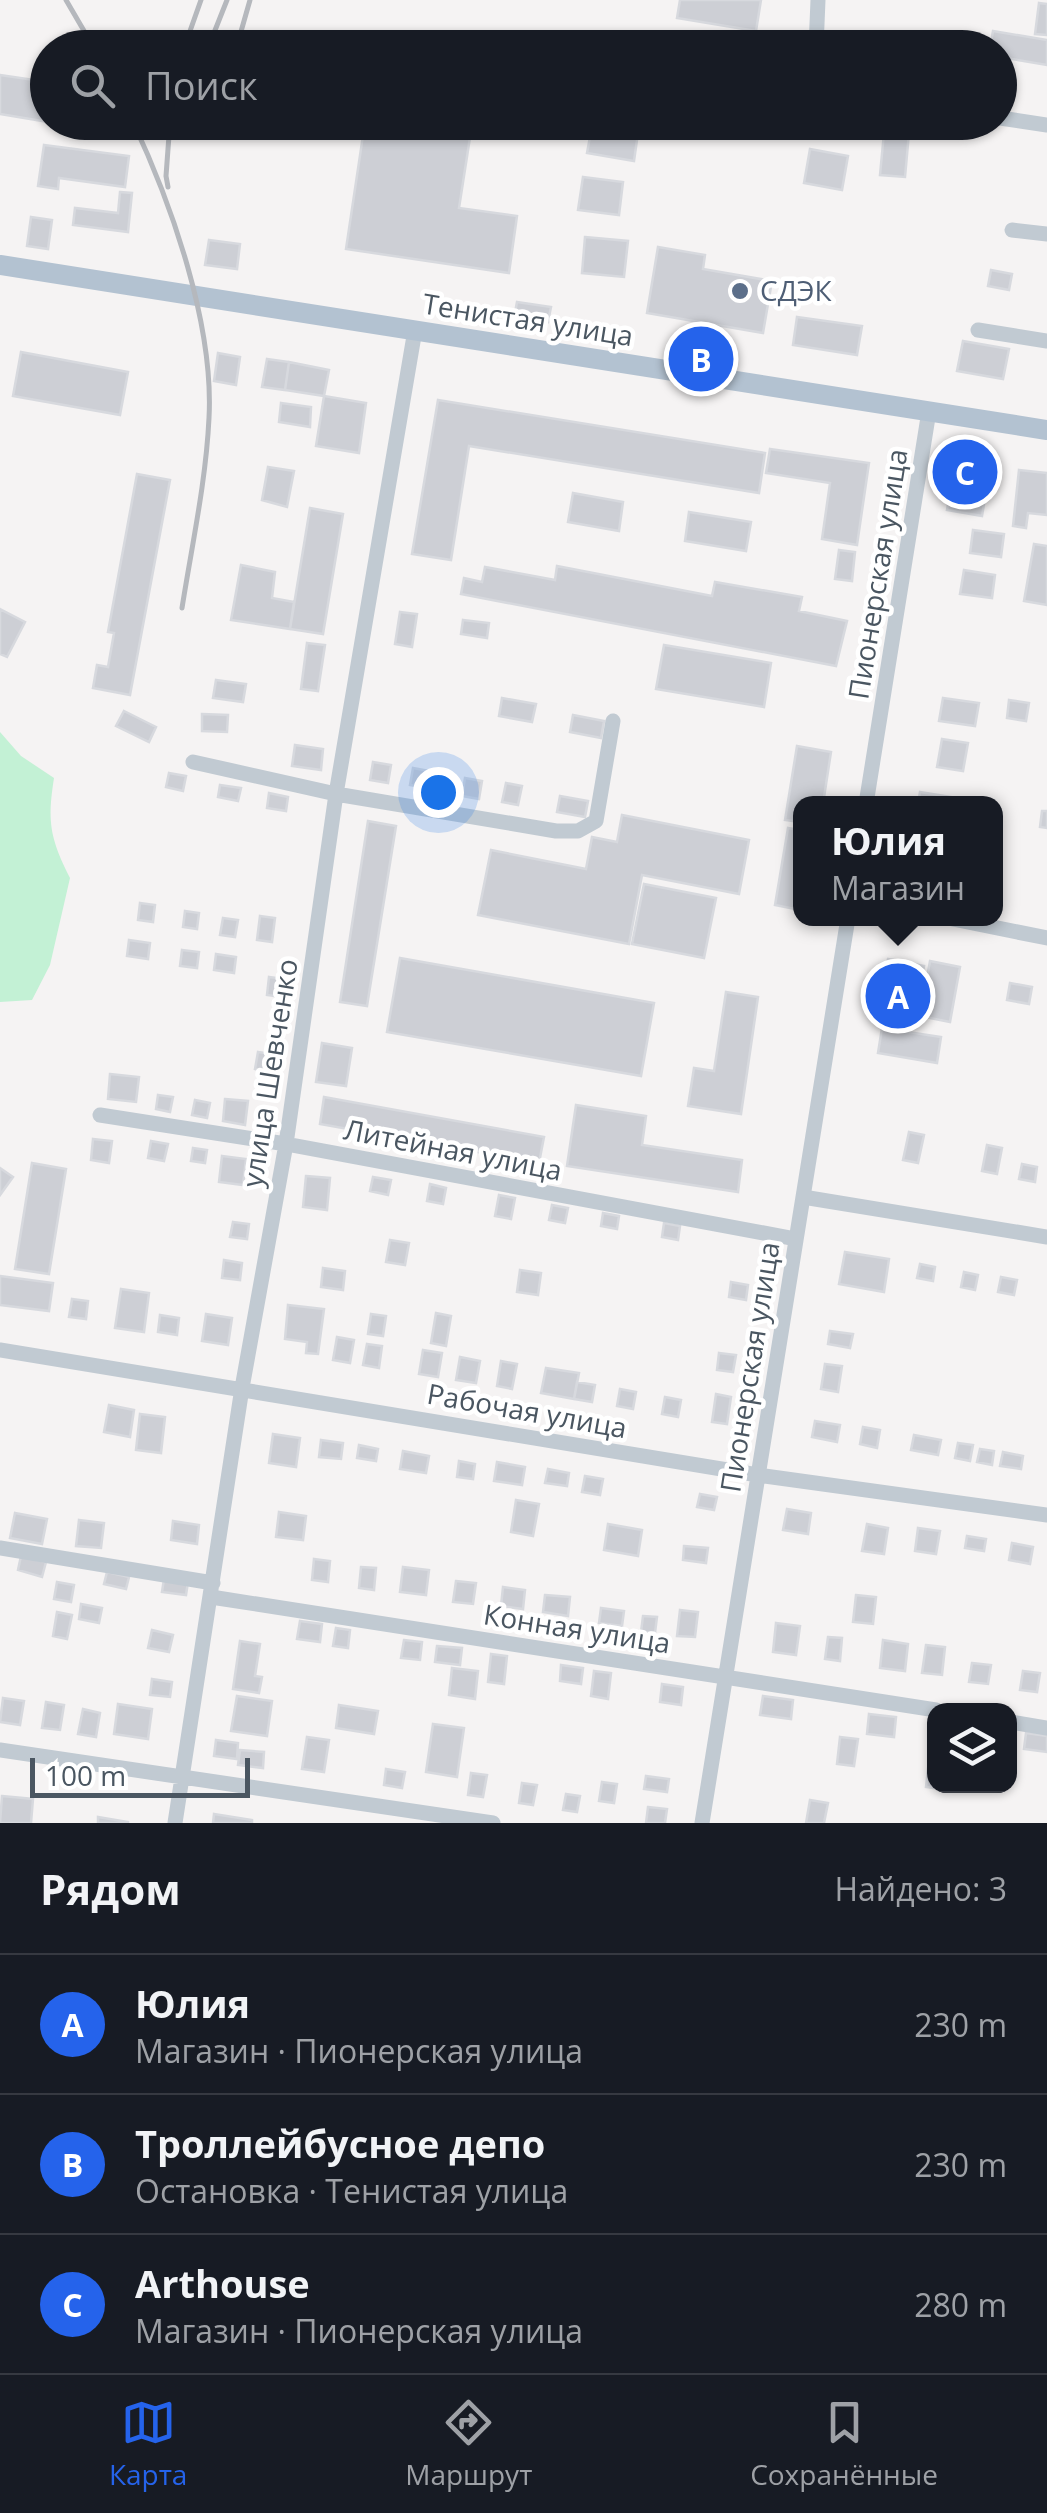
<!DOCTYPE html>
<html lang="ru">
<head>
<meta charset="utf-8">
<style>
	body { margin:0; font-family:"Open Sans",sans-serif; background:#242831; color:#f1f3f6 }
	.controls { position:absolute; right:30px; bottom:30px; display:grid; overflow:hidden; border-radius:20px; box-shadow:0 2px 8px #0004 }
	.controls button { width:90px; height:90px; display:grid; place-items:center; padding:0; border:0; border-bottom:2px solid #363941; background:#171b24; color:#f1f3f6; font:50px sans-serif }
	.scale { position:absolute; left:30px; bottom:25px; width:220px; box-sizing:border-box; padding-left:10px; border:5px solid #4a5661; border-top:0; font-size:28px; line-height:35px; white-space:nowrap; color:#4a5661; -webkit-text-stroke:8px #fff; paint-order:stroke }
	.you { position:absolute; left:438px; top:792px; width:35px; height:35px; margin:-25px; border:8px solid #fff; border-radius:50%; background:#1a73e8; box-shadow:0 0 0 15px #1a73e833 }
	.badge { display:grid; place-items:center; width:65px; height:65px; border-radius:50%; background:#2563eb; color:#fff; font-size:32px; font-weight:700 }
	.pin { position:absolute; translate:-50% -50%; border:5px solid #fff; box-shadow:0 2px 10px #0006 }
	.popup { position:absolute; left:793px; top:796px; width:210px; height:130px; box-sizing:border-box; display:grid; place-content:center; border-radius:20px; background:#171b24; filter:drop-shadow(0 2px 8px #0005); font-size:32px; white-space:nowrap; color:#9ea1a6 }
	.popup b { font-size:38px; color:#f1f3f6 }
	.popup::after { content:''; position:absolute; left:50%; top:100%; margin-left:-20px; border:20px solid transparent; border-top-color:#171b24 }
	.list { margin:0; padding:0; list-style:none }
	h2 { display:flex; justify-content:space-between; align-items:center; height:130px; margin:0; padding:0 40px; font-size:42px }
	h2 small { font-size:32px; font-weight:400; color:#9ea1a6 }
	.list li { display:grid; grid-template-columns:65px 1fr auto; gap:30px; align-items:center; box-sizing:border-box; height:140px; padding:0 40px; border-top:2px solid #363941 }
	.list b { display:block; font-size:38px; white-space:nowrap }
	.list p { margin:0; font-size:32px; white-space:nowrap; color:#9ea1a6 }
	.list em { font-size:32px; font-style:normal; color:#9ea1a6 }
	.icon { flex:none; width:55px; height:55px; fill:none; stroke:currentColor; stroke-width:2; stroke-linecap:round; stroke-linejoin:round }
	.map { position:relative; flex:none; width:1047px; height:1823px; overflow:hidden }
	.search { position:absolute; background:#171b24; box-shadow:0 2px 8px #0004; left:30px; right:30px; top:30px; height:110px; display:flex; align-items:center; gap:25px; box-sizing:border-box; padding:0 35px; border-radius:55px; color:#9ea1a6; font-size:38px }
	.sheet { height:550px; background:#171b24 }
	nav { display:flex; justify-content:space-around; align-items:center; box-sizing:border-box; height:140px; border-top:2px solid #363941; background:#171b24; font-size:28px; color:#9ea1a6 }
	nav a { display:grid; justify-items:center; gap:5px }
	nav .on { color:#2563eb }
	.map>svg:first-child { display:block }
</style>
</head>
<body>
<div class="map">
<svg width="1047" height="1823" viewBox="0 0 1047 1823">
	<rect width="100%" height="100%" fill="#f5f3f3"/>
	<path fill="#c3f1d5" d="M0,732L21,756L54,778C47,822 50,838 70,878L50,965L32,1000L0,1002Z"/>
	<path fill="#cdcfd5" stroke="#d7d9de" stroke-width="2.5" d="M680,0H761L756,31L677,18Z
		M1039,3L1047,4V35L1035,34Z
		M993,31L1047,40V65L1000,57V48H990Z
		M0,75L48,82V122L0,114Z
		M365,122H413L471,131L459,208L517,216L509,273L346,249Z
		M885,122H910L905,177L880,175Z
		M592,126L638,133L634,161L587,153Z
		M44,145L129,156L125,187L59,178L58,189L38,186Z
		M810,149L848,156L842,190L804,183Z
		M583,177L623,182L619,215L578,210Z
		M120,192L132,193L128,232L73,225L75,208L118,213Z
		M31,217L52,220L48,249L27,246Z
		M585,237L628,241L624,277L582,273Z
		M209,240L240,244L237,269L205,265Z
		M658,247L705,255L703,269L772,281L763,333L647,313Z
		M991,270L1012,274L1009,290L988,286Z
		M517,302L551,307L548,322L514,318Z
		M797,317L862,326L857,355L793,345Z
		M963,341L1009,349L1003,379L957,371Z
		M21,352L128,372L120,415L13,396Z
		M218,353L240,357L236,385L214,381Z
		M267,359L289,362L285,390L262,387Z
		M289,362L329,370L324,396L285,390Z
		M324,396L366,403L359,453L316,446Z
		M438,400L765,453L759,493L469,446L451,560L412,554Z
		M281,403L311,407L310,427L279,422Z
		M770,449L869,463L857,545L822,539L830,483L766,473Z
		M955,462L990,468L982,516L947,510Z
		M268,467L294,471L287,507L262,500Z
		M1019,470L1047,473V515L1028,513L1026,528L1013,526Z
		M137,474L170,480L130,695L93,688L97,665L108,667L114,633L108,632Z
		M573,493L623,502L619,531L568,522Z
		M310,508L343,514L323,634L290,629Z
		M689,512L751,522L746,551L685,541Z
		M973,530L1004,534L1001,557L970,553Z
		M1034,544L1047,546V605L1024,601Z
		M839,550L855,552L852,581L835,579Z
		M241,565L275,572L272,598L294,602L290,629L231,620Z
		M557,566L712,596L715,582L802,597L799,611L847,621L836,666L461,594L464,578L482,582L485,567L555,580Z
		M964,570L995,575L992,598L960,594Z
		M0,609L25,622L7,657L0,654Z
		M400,612L417,614L412,647L395,644Z
		M463,620L489,623L487,638L461,634Z
		M307,643L325,645L318,691L301,689Z
		M664,645L771,663L764,707L656,689Z
		M216,680L246,684L243,702L213,698Z
		M502,698L536,704L532,722L499,716Z
		M943,698L979,703L975,726L939,721Z
		M1009,700L1029,703L1026,721L1007,718Z
		M124,711L156,727L149,742L116,726Z
		M202,714L228,715L227,732L202,731Z
		M573,715L604,721L601,738L570,732Z
		M942,739L968,743L963,771L937,767Z
		M295,745L323,749L321,770L292,766Z
		M797,746L831,752L823,804H800V822L785,820Z
		M373,762L391,765L388,783L370,780Z
		M413,768L440,773L437,790L410,785Z
		M169,773L186,776L183,791L166,787Z
		M465,778L482,781L479,799L462,796Z
		M506,783L522,786L518,805L502,802Z
		M220,785L241,788L238,801L218,797Z
		M920,792L951,797L950,804H918Z
		M269,793L288,797L286,811L267,808Z
		M560,796L588,801L585,817L557,812Z
		M1042,811H1047V828L1040,827Z
		M622,815L749,840L739,894L642,875L629,944L478,915L491,850L586,869L592,837L617,842Z
		M368,821L396,826L367,1006L340,1002Z
		M788,828L800,830V910L775,905Z
		M644,884L716,898L704,958L632,944Z
		M140,903L155,905L153,922L138,920Z
		M185,911L199,913L197,929L183,927Z
		M260,916L275,918L272,942L257,940Z
		M223,918L238,920L235,937L220,935Z
		M129,940L150,943L148,959L127,956Z
		M182,950L199,952L197,968L180,966Z
		M216,954L236,957L234,973L214,970Z
		M400,958L654,1003L641,1076L387,1032Z
		M888,959L924,966L915,1016L879,1010Z
		M930,961L960,967L950,1022L920,1016Z
		M269,977L285,979L282,997L267,995Z
		M1010,983L1032,987L1029,1004L1007,1000Z
		M726,992L758,997L741,1114L688,1106L694,1068L714,1071Z
		M882,1028L941,1037L937,1063L878,1053Z
		M322,1043L352,1048L346,1086L316,1082Z
		M258,1052L272,1054L270,1071L255,1069Z
		M110,1074L139,1077L136,1102L108,1099Z
		M158,1095L173,1097L170,1112L156,1109Z
		M324,1097L544,1137L539,1163L320,1124Z
		M225,1099L248,1101L245,1125L223,1121Z
		M195,1100L210,1103L207,1118L192,1115Z
		M576,1105L646,1116L642,1145L742,1160L738,1192L567,1166Z
		M909,1132L924,1135L918,1163L903,1160Z
		M93,1139L112,1141L109,1163L91,1160Z
		M151,1141L168,1144L164,1161L148,1158Z
		M987,1145L1002,1148L997,1174L982,1171Z
		M193,1148L207,1150L205,1163L191,1161Z
		M222,1156L246,1159L243,1185L219,1182Z
		M32,1163L66,1169L49,1274L15,1269Z
		M1022,1164L1037,1167L1035,1182L1019,1179Z
		M0,1168L13,1177L0,1195Z
		M306,1176L330,1178L327,1210L303,1207Z
		M373,1177L391,1180L388,1195L370,1191Z
		M430,1184L446,1188L443,1204L427,1201Z
		M499,1195L515,1198L511,1219L495,1216Z
		M552,1205L568,1208L565,1223L549,1220Z
		M603,1213L619,1216L617,1229L601,1226Z
		M233,1222L249,1224L247,1239L230,1237Z
		M664,1223L680,1226L678,1240L662,1237Z
		M390,1240L409,1243L405,1265L386,1262Z
		M845,1252L889,1259L884,1292L839,1284Z
		M224,1260L242,1263L240,1280L222,1278Z
		M920,1264L935,1267L933,1281L917,1278Z
		M323,1268L345,1271L343,1290L321,1287Z
		M520,1270L541,1273L538,1295L517,1292Z
		M964,1272L978,1275L975,1290L961,1287Z
		M0,1276L53,1283L49,1311L0,1305Z
		M1001,1277L1017,1280L1014,1295L998,1292Z
		M731,1282L748,1285L746,1300L729,1297Z
		M121,1289L149,1293L144,1332L115,1328Z
		M72,1299L88,1301L86,1319L69,1317Z
		M288,1305L324,1309L318,1354L306,1353L307,1342L285,1339Z
		M436,1313L451,1316L446,1346L431,1343Z
		M206,1314L232,1318L228,1345L202,1341Z
		M371,1314L386,1316L383,1336L368,1334Z
		M160,1315L179,1318L177,1335L158,1332Z
		M830,1331L853,1334L850,1348L828,1344Z
		M337,1337L354,1340L350,1363L333,1360Z
		M367,1344L382,1346L379,1368L363,1365Z
		M423,1350L442,1353L438,1377L419,1374Z
		M719,1353L736,1355L733,1372L717,1370Z
		M460,1357L480,1361L476,1383L456,1380Z
		M501,1361L517,1364L512,1389L497,1386Z
		M825,1364L842,1366L838,1392L821,1389Z
		M546,1368L579,1373L574,1399L541,1393Z
		M577,1382L595,1385L592,1402L574,1399Z
		M620,1389L636,1392L633,1409L617,1406Z
		M716,1394L731,1397L727,1424L712,1422Z
		M665,1397L681,1400L678,1417L662,1414Z
		M109,1405L134,1410L130,1437L104,1432Z
		M140,1414L165,1417L161,1453L136,1450Z
		M815,1421L840,1425L837,1442L812,1437Z
		M863,1427L880,1430L877,1448L860,1444Z
		M273,1434L300,1438L296,1467L269,1463Z
		M914,1435L941,1440L938,1455L911,1450Z
		M321,1440L343,1443L341,1459L319,1457Z
		M958,1443L973,1445L970,1461L955,1458Z
		M359,1445L378,1449L376,1461L357,1458Z
		M980,1449L994,1451L992,1465L977,1462Z
		M403,1451L429,1456L426,1473L400,1469Z
		M1003,1452L1023,1456L1021,1469L1000,1466Z
		M459,1461L475,1464L473,1479L457,1477Z
		M497,1462L525,1467L522,1485L494,1481Z
		M548,1469L569,1473L567,1486L545,1483Z
		M585,1476L603,1479L600,1495L582,1492Z
		M700,1494L717,1497L714,1510L697,1507Z
		M516,1500L539,1504L533,1536L511,1532Z
		M787,1509L811,1513L808,1534L783,1530Z
		M279,1512L306,1516L303,1540L276,1537Z
		M15,1513L47,1519L42,1544L10,1538Z
		M79,1520L104,1523L101,1548L76,1546Z
		M173,1521L199,1525L197,1544L171,1540Z
		M608,1524L642,1530L638,1556L604,1550Z
		M867,1524L888,1528L884,1554L862,1551Z
		M918,1528L940,1531L936,1554L915,1551Z
		M967,1536L986,1539L984,1551L965,1548Z
		M1012,1543L1033,1547L1030,1564L1009,1560Z
		M684,1546L708,1548L706,1563L683,1560Z
		M21,1556L46,1562L42,1577L18,1570Z
		M314,1559L330,1561L328,1582L312,1580Z
		M361,1567L376,1568L374,1590L359,1588Z
		M403,1567L429,1570L426,1595L400,1592Z
		M107,1572L129,1577L126,1589L104,1584Z
		M164,1579L188,1582L186,1595L162,1592Z
		M456,1581L476,1583L473,1604L453,1602Z
		M57,1582L74,1585L71,1602L54,1599Z
		M503,1587L525,1590L523,1609L501,1606Z
		M545,1595L570,1597L568,1616L543,1612Z
		M856,1595L876,1597L873,1624L853,1622Z
		M81,1604L102,1608L99,1623L79,1619Z
		M601,1608L624,1611L622,1626L599,1623Z
		M680,1610L698,1612L695,1637L677,1636Z
		M57,1612L72,1615L67,1639L53,1636Z
		M643,1616L657,1617L655,1633L641,1632Z
		M300,1621L322,1624L320,1642L297,1639Z
		M776,1623L800,1626L796,1655L773,1652Z
		M336,1628L350,1630L348,1648L333,1646Z
		M152,1630L173,1635L169,1652L148,1648Z
		M828,1637L842,1638L840,1661L825,1659Z
		M404,1640L422,1642L420,1660L401,1658Z
		M883,1640L908,1644L905,1671L880,1668Z
		M240,1641L260,1644L255,1676L262,1677L259,1693L233,1689Z
		M926,1645L945,1647L942,1675L922,1673Z
		M437,1646L462,1648L460,1665L435,1662Z
		M491,1654L507,1656L504,1684L488,1682Z
		M972,1663L991,1665L988,1684L969,1682Z
		M561,1665L583,1668L581,1684L560,1681Z
		M452,1668L478,1671L475,1699L449,1695Z
		M594,1671L611,1673L608,1699L591,1696Z
		M1023,1671L1040,1673L1037,1692L1020,1690Z
		M152,1679L172,1682L170,1697L150,1695Z
		M662,1684L683,1687L681,1705L660,1702Z
		M237,1696L272,1701L267,1736L231,1731Z
		M763,1696L793,1700L791,1719L760,1715Z
		M3,1698L24,1701L20,1725L0,1722Z
		M46,1702L64,1705L60,1730L42,1728Z
		M118,1704L152,1709L148,1739L114,1734Z
		M339,1705L378,1711L374,1734L336,1728Z
		M83,1709L100,1713L96,1737L78,1734Z
		M869,1714L896,1717L894,1737L867,1734Z
		M433,1724L464,1728L457,1777L426,1772Z
		M1026,1733L1047,1736V1752L1024,1749Z
		M307,1737L329,1740L324,1772L302,1769Z
		M840,1737L858,1739L854,1766L837,1764Z
		M216,1740L238,1743L237,1759L214,1756Z
		M240,1750L264,1752L263,1768L238,1765Z
		M929,1760L934,1761V1786H942L941,1789L926,1787Z
		M386,1769L405,1772L402,1788L384,1785Z
		M471,1773L487,1775L483,1797L468,1795Z
		M646,1776L669,1779L667,1792L644,1789Z
		M602,1782L617,1784L614,1803L599,1801Z
		M522,1783L537,1785L533,1805L519,1803Z
		M566,1794L580,1796L577,1812L563,1810Z
		M2,1796L33,1799L31,1823H0Z
		M810,1800L828,1803L824,1823H806Z
		M648,1807L667,1809L665,1823H646Z
		M214,1814L252,1820V1823H213Z
		M98,1817L128,1822V1823H98Z"/>
	<g fill="none" stroke-linecap="round" stroke-linejoin="round">
		<path stroke="#c1cad2" stroke-width="15" d="M816,48L818,0
			M1000,118L1047,125
			M1012,230L1047,234
			M978,330L1047,341
			M193,762L336,794L556,831H578L596,821L613,721
			M866,804L929,411
			M948,918L1047,938
			M100,1115L286,1144L796,1239
			M803,1197L1047,1237
			M0,1350L758,1475L1047,1515
			M0,1548L213,1583
			M211,1597L936,1710
			M1010,1722L1047,1728
			M0,1750L493,1823
			M175,1823L242,1388L286,1144L336,794L415,330
			M702,1823L848,918"/>
		<path stroke="#b3c2d1" stroke-width="20" d="M0,265L1047,430"/>
		<path stroke="#b5b8bd" stroke-width="5" d="M66,0L94,48
			M238,42L250,0
			M184,48L201,0
			M208,48L227,0
			M133,122C172,205 214,325 209,418C206,481 192,545 182,608
			M168,187L166,176L170,122"/>
	</g>
	<circle fill="#5c6f8a" stroke="#fff" stroke-width="4" cx="740" cy="291" r="10"/>
	<g text-anchor="middle" stroke-width="9" stroke-linejoin="round" paint-order="stroke">
		<g font-size="28" fill="#4e5e75" stroke="#fff" text-anchor="start">
			<text x="760" y="301">СДЭК</text>
		</g>
		<g font-size="28" fill="#4a5661" stroke="#fff">
			<text transform="translate(528 320) rotate(9)" y="10">Тенистая улица</text>
			<text transform="translate(878 574) rotate(-81)" y="10">Пионерская улица</text>
			<text transform="translate(270 1073) rotate(-81)" y="10">улица Шевченко</text>
			<text transform="translate(453 1150) rotate(11)" y="10">Литейная улица</text>
			<text transform="translate(750 1367) rotate(-81)" y="10">Пионерская улица</text>
			<text transform="translate(527 1411) rotate(10)" y="10">Рабочая улица</text>
			<text transform="translate(577 1629) rotate(9)" y="10">Конная улица</text>
		</g>
	</g>
</svg>
<div class="controls">
<button><svg class="icon" aria-label="layers" viewBox="0 0 24 24"><path d="M12 4l9 5-9 5-9-5zM3 14l9 5 9-5"/></svg></button>
</div>
<div class="scale">100 m</div>
<div class="you"></div>
<div class="pin badge" style="left:898px;top:996px">A</div>
<div class="popup"><b>Юлия</b>Магазин</div>
<div class="pin badge" style="left:701px;top:359px">B</div>
<div class="pin badge" style="left:965px;top:472px">C</div>
<div class="search"><svg class="icon" aria-label="search" viewBox="0 0 24 24"><circle cx="10" cy="10" r="6"/><path d="M15 15l6 6"/></svg>Поиск</div>
</div>
<section class="sheet">
<h2>Рядом<small>Найдено: 3</small></h2>
<ul class="list">
<li><span class="badge">A</span><div><b>Юлия</b><p>Магазин · Пионерская улица</p></div><em>230 m</em></li>
<li><span class="badge">B</span><div><b>Троллейбусное депо</b><p>Остановка · Тенистая улица</p></div><em>230 m</em></li>
<li><span class="badge">C</span><div><b>Arthouse</b><p>Магазин · Пионерская улица</p></div><em>280 m</em></li>
</ul>
</section>
<nav>
<a class="on"><svg class="icon" aria-label="map" viewBox="0 0 24 24"><path d="M3 6l6-2 6 2 6-2v14l-6 2-6-2-6 2zM9 4v14M15 6v14"/></svg>Карта</a>
<a><svg class="icon" aria-label="directions" viewBox="0 0 24 24"><path d="M12 3l9 9-9 9-9-9zM9 14v-3h6M13 9l2 2-2 2"/></svg>Маршрут</a>
<a><svg class="icon" aria-label="saved" viewBox="0 0 24 24"><path d="M7 4h10v16l-5-4-5 4z"/></svg>Сохранённые</a>
</nav>
</body>
</html>
